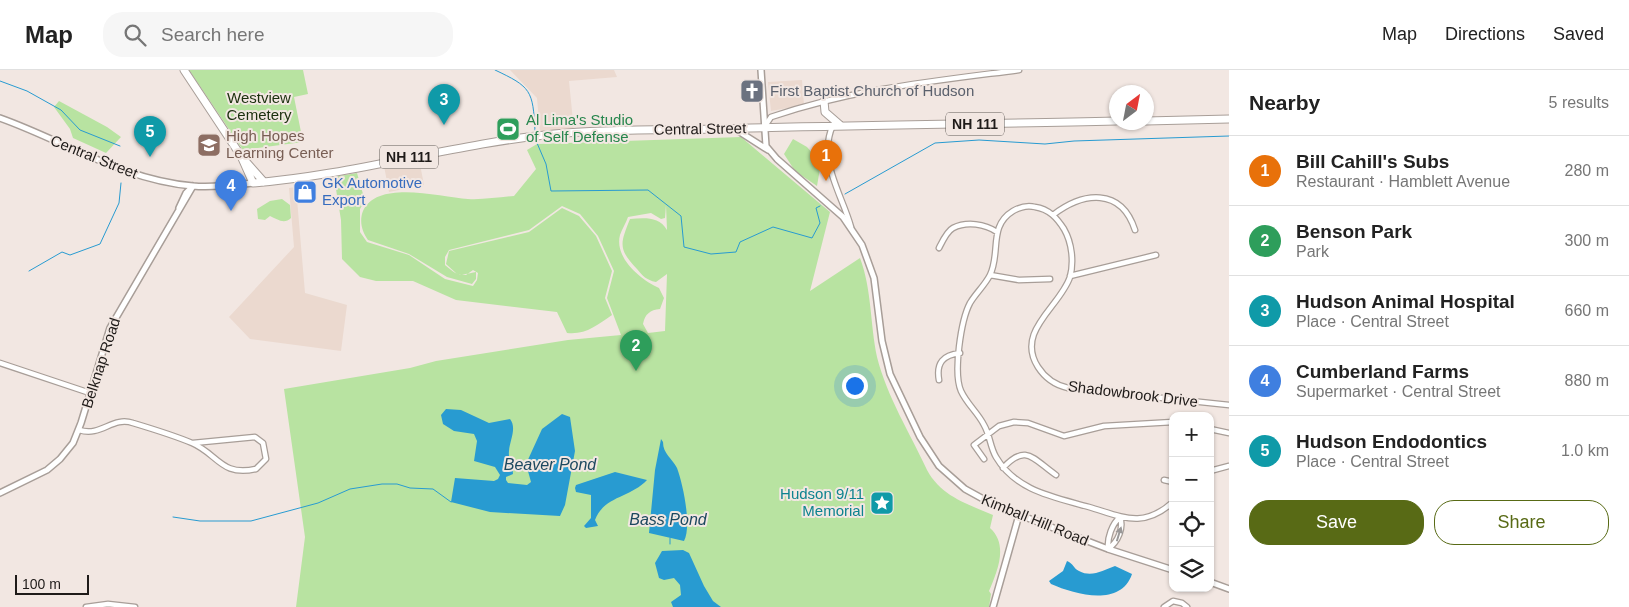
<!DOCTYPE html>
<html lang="en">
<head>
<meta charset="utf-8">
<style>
	body { margin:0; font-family:Arial,sans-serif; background:#f6f6f6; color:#222 }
	.controls { position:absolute; right:15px; bottom:15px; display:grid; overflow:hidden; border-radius:10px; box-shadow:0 1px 4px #0004 }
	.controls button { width:45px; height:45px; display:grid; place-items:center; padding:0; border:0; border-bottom:1px solid #e0e0e0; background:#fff; color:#222; font:25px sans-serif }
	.compass { position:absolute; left:1109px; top:15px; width:45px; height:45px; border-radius:50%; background:#fff; box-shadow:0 1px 4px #0004; rotate:32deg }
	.scale { position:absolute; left:15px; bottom:12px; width:74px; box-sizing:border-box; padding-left:5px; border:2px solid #1f1b19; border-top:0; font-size:14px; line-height:18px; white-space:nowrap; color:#1f1b19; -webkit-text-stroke:4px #f2e7e2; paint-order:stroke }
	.you { position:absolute; left:854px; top:315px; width:18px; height:18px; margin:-12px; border:4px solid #fff; border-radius:50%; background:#1a73e8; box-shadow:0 0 0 8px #1a73e833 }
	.badge { display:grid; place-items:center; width:32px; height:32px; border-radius:50%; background:#586a15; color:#fff; font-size:16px; font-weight:700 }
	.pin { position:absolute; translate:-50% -41px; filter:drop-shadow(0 1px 2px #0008) }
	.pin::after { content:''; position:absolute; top:26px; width:18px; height:15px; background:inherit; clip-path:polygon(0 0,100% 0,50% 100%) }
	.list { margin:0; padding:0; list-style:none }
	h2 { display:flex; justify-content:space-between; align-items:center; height:65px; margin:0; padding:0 20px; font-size:21px }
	h2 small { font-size:16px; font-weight:400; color:#767676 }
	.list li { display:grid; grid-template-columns:32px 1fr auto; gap:15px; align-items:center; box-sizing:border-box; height:70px; padding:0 20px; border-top:1px solid #e0e0e0 }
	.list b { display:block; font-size:19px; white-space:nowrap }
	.list p { margin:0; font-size:16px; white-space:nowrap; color:#767676 }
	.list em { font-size:16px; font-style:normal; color:#767676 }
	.actions { display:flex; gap:10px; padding:15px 20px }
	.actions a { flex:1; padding:11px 0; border:1px solid #586a15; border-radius:20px; text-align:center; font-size:18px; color:#586a15 }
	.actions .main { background:#586a15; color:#fff }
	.icon { flex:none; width:28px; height:28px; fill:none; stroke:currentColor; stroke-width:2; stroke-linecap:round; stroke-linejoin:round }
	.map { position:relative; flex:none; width:1229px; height:537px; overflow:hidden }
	header { display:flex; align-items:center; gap:30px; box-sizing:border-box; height:70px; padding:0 25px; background:#fff; border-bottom:1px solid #e0e0e0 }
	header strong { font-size:24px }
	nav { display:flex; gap:28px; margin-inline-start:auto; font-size:18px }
	.search { width:350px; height:45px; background:#f6f6f6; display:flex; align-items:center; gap:12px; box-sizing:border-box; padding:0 18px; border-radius:20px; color:#767676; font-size:19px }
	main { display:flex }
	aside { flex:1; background:#fff }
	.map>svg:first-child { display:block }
</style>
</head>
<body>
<header>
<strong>Map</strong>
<div class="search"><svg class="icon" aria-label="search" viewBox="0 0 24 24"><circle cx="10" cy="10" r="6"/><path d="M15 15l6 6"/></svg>Search here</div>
<nav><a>Map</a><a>Directions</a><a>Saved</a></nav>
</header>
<main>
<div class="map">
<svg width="1229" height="537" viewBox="0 0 1229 537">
	<rect width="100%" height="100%" fill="#f2e7e2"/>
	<path fill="#ebd9cf" d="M510,0H614L617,7L569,11L574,61L540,63L537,28Z
		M802,10L804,35L771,41L768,12Z
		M419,89L424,115L389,122L384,96Z
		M296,117L305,223L347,235L341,281L250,269L229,247L294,177L289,118Z"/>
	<path fill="#b8e3a1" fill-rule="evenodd" d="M189,0H303L308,24L294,27L303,72L243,80Z
		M59,31L107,57L121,67L106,83L73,68L70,59L54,37Z
		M741,67L830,142L810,221L860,188C872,220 870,254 877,287C887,327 910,363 927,400C941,426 967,434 993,445L990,458C1009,475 997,502 989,521L991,524L989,537H296L305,467L284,319L410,298L436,291L568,270L621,265L607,228L614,201L598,166L580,144L562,136L529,160L449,180L445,187V195C460,208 459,205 476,202V209L472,214L447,207L409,184L368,170C362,162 359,151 363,141C377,109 441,127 468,129C482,130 499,127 514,126L536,99L527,80L537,74ZM666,135L667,160C659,146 644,148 630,149C620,174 618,179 637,199C643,206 646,210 656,212L667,204L665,261L648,263L643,254C645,244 650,240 660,239L664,228L659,218C641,210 614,188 620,165C622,159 626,153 628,147L651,143L661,149L665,148Z
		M793,69L807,77L821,93L817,116L795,101L784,84Z
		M357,103L365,131L360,139V162L367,172L409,185L445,209L473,216L477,210L478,203L473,200L466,205L457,204L446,194L449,181L529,162L562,138L579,146L596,166L612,201L605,228L612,245C597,255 586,265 567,263L557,242L456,230L413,211H376L360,207L342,189L341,150L334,107Z
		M282,129L290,135L291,148C284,155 277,149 270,146L265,150L258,149L257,139L270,131Z"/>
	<path fill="#289bd1" d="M446,339L461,340L489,353L510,349C517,358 510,370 509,381C508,390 513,396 513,404L506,407V410L508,413L527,415L531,412L526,394L542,359L562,344L570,347L575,381L565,435L560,446L490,442L451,432L455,408L494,411L498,409L500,405L495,397L474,391L477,371L474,364L454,361L443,354L441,345Z
		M661,369L663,372C663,384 672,388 677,398C683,414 692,456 684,471L649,463L655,400Z
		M615,402L647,410C630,428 604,426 595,450L598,456L586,458L584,456L591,448V425L576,422L575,418L576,415Z
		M683,480L689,483L704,516L713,531L721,537H673L671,532L681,525L680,515L674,508L664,510L659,508L655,493L662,481Z
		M1067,491C1073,493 1074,499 1079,501C1092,508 1103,500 1115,496L1132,504C1121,537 1076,525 1051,514L1049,511L1063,501Z"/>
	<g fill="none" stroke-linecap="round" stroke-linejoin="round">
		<path stroke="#289bd1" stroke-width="1" d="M495,0C531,17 533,20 535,61
			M0,11L27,21L61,40L80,60L120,76
			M537,73L546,94L551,121L648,120L681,146L684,177L711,184L736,182L740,172L773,157L812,168L820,153L816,138L820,136
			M845,124L935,73L979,70L1045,74L1074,71L1229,66
			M29,201L62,182L70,185L100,174L119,133L121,113
			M173,447L200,451H251L318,433L350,419L382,414H397L410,418L433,419L451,432
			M670,474V468"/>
		<g stroke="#a89e98" stroke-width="7">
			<path id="minor" d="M833,55C817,90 842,124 851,157
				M765,56L771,47C853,19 934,11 1019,0
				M1053,145C1083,122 1121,117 1135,160
				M939,178C942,172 947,161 953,158C967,151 985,154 997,162
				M990,205L1019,210L1050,209
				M1070,206L1156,185
				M0,293L90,323
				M939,310C936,293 943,285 960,283
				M1210,359L1229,363
				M79,360C102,367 112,346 133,353C153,359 173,365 192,373C218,384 221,407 256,399L266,389L263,373L255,367L193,373
				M984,389L974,375L999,356L1014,352L1028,353L1064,366L1104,356L1173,352
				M1003,398C1026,373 1033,389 1056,405
				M1210,401L1229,396
				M1164,410L1173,412
				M1173,432C1143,459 1123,447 1089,437C1054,427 1016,421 996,387C990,377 990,365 984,355C978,343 967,334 961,321C953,303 961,250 970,233C976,223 985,215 990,205C1001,183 988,156 1013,141C1020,137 1028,135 1035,137C1049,139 1057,148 1064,159C1072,173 1074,192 1070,207C1060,237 1015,261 1038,297C1045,308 1055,315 1068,318L1229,335
				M1108,479C1118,472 1124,458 1120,447
				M1108,479C1107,468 1112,454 1120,447
				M86,537L108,534L135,537
				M1164,537L1173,531L1182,533L1187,537"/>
		</g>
		<g stroke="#a89e98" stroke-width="8">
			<path id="tertiary" d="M761,0L766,76L777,89L843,147L862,175L874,208L882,271L890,304L920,367L939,396L965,419L994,435L1108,479L1173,500
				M0,48C65,71 122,110 193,116C213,118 233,115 253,113
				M735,59L768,80
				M179,138L186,123L191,118
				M0,423L47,400L60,389L73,373L81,353L110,258L193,116
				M1210,512L1229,519
				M993,537L1019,445"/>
		</g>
		<g stroke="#a89e98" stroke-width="9">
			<path id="primary" d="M184,0L241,86L253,113C354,105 453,74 554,64C608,59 662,60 715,59C849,55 983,54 1116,51
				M824,31L825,42L840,55
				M1146,51L1229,49
				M241,86L264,112"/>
		</g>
		<use href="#minor" stroke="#fff" stroke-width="4.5"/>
		<use href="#tertiary" stroke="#fff" stroke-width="5"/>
		<use href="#primary" stroke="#fff" stroke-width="7"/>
	</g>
	<defs><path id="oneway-solid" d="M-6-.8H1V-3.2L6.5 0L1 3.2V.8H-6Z" transform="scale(1.25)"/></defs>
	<use fill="#9a9898" href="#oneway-solid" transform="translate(1119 464) rotate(-73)"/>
	<defs>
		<g id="church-square" transform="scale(1.25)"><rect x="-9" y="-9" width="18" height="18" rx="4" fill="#6b7280" stroke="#f2e7e2"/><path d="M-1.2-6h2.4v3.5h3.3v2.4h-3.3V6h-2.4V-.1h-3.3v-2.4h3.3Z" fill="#fff"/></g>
		<g id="stadium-square" transform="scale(1.25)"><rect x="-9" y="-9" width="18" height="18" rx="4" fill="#2e9e5b" stroke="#f2e7e2"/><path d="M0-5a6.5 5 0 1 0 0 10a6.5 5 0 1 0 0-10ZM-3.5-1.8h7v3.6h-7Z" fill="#fff"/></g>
		<g id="school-square" transform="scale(1.25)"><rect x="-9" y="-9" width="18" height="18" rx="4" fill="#8d6e63" stroke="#f2e7e2"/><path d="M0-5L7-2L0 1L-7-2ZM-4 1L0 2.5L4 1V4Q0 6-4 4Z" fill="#fff"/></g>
		<g id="shop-square" transform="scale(1.25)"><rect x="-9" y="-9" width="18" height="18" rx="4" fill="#3f7fe0" stroke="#f2e7e2"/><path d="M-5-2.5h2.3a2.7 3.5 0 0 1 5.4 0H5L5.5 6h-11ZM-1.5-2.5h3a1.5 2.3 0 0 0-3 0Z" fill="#fff"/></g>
		<g id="sight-square" transform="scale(1.25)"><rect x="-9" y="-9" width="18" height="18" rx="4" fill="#0f9aa8" stroke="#f2e7e2"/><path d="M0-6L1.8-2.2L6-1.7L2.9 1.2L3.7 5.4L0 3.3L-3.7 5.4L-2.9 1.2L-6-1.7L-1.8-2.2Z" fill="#fff"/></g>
	</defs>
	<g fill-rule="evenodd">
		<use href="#church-square" x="752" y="21"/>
		<use href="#stadium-square" x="508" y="59"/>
		<use href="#school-square" x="209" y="75"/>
		<use href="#shop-square" x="305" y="122"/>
		<use href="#sight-square" x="882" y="433"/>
	</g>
	<g text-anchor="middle" stroke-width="4" stroke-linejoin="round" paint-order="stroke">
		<g fill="#f2e7e2" stroke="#5e5855" stroke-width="1">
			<rect x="946" y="42.5" width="58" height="23" rx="4"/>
			<rect x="380" y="75.5" width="58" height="23" rx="4"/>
		</g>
		<g font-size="14" font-weight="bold" fill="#1f1b19">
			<text x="975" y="59">NH 111</text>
			<text x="409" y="92">NH 111</text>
		</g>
		<g font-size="15" fill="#5b616d" stroke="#f2e7e2" text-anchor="start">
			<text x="770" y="26">First Baptist Church of Hudson</text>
		</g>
		<g font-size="15" fill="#1b300e" stroke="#f2e7e2">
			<text x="259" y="33">Westview<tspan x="259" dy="17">Cemetery</tspan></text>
		</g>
		<g font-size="15" fill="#27864d" stroke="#f2e7e2" text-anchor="start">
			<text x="526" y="55">Al Lima's Studio<tspan x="526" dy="17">of Self Defense</tspan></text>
		</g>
		<g font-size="15" fill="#1f1b19" stroke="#f2e7e2">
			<text transform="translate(700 59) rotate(-1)" y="5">Central Street</text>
			<text transform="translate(94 87) rotate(22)" y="5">Central Street</text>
			<text transform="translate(101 293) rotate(-72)" y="5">Belknap Road</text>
			<text transform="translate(1133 324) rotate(7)" y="5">Shadowbrook Drive</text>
			<text transform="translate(1035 450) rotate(22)" y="5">Kimball Hill Road</text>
		</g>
		<g font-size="15" fill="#785e54" stroke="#f2e7e2" text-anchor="start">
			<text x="226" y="71">High Hopes<tspan x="226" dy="17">Learning Center</tspan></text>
		</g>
		<g font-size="15" fill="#366cbe" stroke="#f2e7e2" text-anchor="start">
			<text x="322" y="118">GK Automotive<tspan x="322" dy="17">Export</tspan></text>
		</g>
		<g font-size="15" fill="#0d838f" stroke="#f2e7e2" text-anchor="end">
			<text x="864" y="429">Hudson 9/11<tspan x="864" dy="17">Memorial</tspan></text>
		</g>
		<g font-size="16" font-style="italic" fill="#1c485f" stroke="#f2e7e2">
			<text x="550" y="400">Beaver Pond</text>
			<text x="668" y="455">Bass Pond</text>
		</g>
	</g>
</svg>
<div class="controls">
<button>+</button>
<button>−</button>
<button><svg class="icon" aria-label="locate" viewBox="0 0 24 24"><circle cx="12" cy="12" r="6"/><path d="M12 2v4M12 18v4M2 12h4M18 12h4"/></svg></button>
<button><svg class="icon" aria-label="layers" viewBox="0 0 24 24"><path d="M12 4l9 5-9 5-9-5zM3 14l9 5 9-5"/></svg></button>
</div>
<svg class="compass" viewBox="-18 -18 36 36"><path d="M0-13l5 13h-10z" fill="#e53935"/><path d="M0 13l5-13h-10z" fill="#767676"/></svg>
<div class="scale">100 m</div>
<div class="you"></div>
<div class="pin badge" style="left:826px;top:111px;background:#e8710a">1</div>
<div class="pin badge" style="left:636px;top:301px;background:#2e9e5b">2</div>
<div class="pin badge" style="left:444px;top:55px;background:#0f9aa8">3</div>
<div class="pin badge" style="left:231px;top:141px;background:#3f7fe0">4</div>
<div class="pin badge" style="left:150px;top:87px;background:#0f9aa8">5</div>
</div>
<aside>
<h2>Nearby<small>5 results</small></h2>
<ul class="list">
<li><span class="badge" style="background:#e8710a">1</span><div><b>Bill Cahill's Subs</b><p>Restaurant · Hamblett Avenue</p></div><em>280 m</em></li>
<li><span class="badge" style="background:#2e9e5b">2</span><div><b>Benson Park</b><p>Park</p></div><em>300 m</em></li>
<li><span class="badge" style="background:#0f9aa8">3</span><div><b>Hudson Animal Hospital</b><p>Place · Central Street</p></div><em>660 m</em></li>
<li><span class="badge" style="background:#3f7fe0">4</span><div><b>Cumberland Farms</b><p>Supermarket · Central Street</p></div><em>880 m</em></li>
<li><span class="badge" style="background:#0f9aa8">5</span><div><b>Hudson Endodontics</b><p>Place · Central Street</p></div><em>1.0 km</em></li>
</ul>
<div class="actions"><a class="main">Save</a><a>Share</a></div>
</aside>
</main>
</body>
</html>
